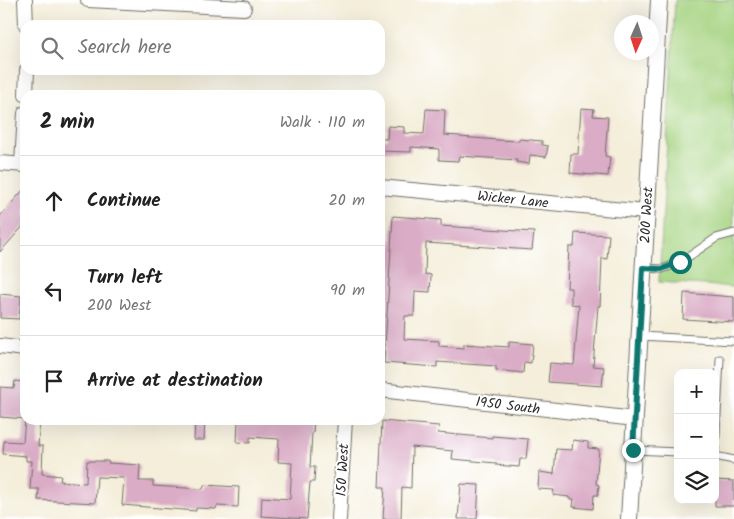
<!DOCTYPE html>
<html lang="en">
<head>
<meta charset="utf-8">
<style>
	body { margin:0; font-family:Kalam,sans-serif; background:#f2f2f2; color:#222 }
	.controls { position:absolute; right:15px; bottom:15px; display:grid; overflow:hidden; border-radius:10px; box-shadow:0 5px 20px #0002 }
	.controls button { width:45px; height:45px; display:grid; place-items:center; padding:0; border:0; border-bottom:1px solid #e0e0e0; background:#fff; color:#222; font:25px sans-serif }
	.compass { position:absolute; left:614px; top:15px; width:45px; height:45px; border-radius:50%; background:#fff; box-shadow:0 5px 20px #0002; rotate:183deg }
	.stop { position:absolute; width:15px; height:15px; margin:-11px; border:4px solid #0f766e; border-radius:50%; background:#fff }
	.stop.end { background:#0f766e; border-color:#fff; box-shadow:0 1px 5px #0008 }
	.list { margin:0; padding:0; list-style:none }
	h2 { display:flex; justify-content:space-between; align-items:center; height:65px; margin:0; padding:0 20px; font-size:21px }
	h2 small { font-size:16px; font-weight:400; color:#767676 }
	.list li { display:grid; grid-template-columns:32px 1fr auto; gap:15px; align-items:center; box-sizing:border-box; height:90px; padding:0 20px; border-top:1px solid #e0e0e0 }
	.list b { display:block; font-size:19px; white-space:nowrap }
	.list p { margin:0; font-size:16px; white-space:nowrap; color:#767676 }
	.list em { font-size:16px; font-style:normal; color:#767676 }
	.icon { flex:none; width:28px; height:28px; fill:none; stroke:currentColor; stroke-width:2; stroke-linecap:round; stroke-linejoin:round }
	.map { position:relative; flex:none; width:734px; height:519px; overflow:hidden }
	.search { position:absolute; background:#fff; box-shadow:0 5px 20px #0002; left:20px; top:20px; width:365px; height:55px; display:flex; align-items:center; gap:12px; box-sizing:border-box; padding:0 18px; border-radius:15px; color:#767676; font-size:19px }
	.panel { position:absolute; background:#fff; box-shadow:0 5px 20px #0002; left:20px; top:90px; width:365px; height:335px; border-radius:15px }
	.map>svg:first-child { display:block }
</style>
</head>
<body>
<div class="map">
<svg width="734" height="519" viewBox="0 0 734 519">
	<rect width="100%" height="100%" fill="#fff"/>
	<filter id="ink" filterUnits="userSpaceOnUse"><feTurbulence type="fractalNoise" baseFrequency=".02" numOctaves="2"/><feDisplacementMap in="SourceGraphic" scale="10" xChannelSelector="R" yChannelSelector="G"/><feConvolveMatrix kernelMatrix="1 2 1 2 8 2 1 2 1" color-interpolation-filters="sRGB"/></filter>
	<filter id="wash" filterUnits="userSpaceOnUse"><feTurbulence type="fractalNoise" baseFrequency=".0096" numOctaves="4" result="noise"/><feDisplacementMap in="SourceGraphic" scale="20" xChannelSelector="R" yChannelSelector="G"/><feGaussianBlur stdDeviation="1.12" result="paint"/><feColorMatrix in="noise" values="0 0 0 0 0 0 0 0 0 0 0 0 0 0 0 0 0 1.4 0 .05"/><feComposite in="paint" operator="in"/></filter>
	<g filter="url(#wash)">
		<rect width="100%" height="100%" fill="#f4eeda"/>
		<path fill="#a5d380" stroke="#687f56" d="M675,0H734V287L659,282Z"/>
		<g id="blocks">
			<path fill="#daacc6" d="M581,108L594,109L593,116L608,117L605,156L610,157L608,176L570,173L571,154H578Z
				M426,109L445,110L444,135L460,136V137L498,140L519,141V139L542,141V145L548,146L546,157L530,155L529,164L516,162L517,160L459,156L458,161L439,160V149L411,147V152L380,151V139H387L388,126L404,127V133L424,134Z
				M25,188V224L0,252V216Z
				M393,216L441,220V226L534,232L532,250L426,243L425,274L431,275L430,292L415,291L414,316H405L404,339L439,341V346L464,348V344L509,347V342L533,344L531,363L524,362L523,373L496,370V366L437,362V367L384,363Z
				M575,233L609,235L607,259L602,258L600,306H598L593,366L604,367L602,386L548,382L550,363L574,365L579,305L571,304V288H567L569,247H574Z
				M684,293L734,297V322L683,319Z
				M0,294L21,296L19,319L0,318Z
				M15,381L25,382V419L0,417V387L14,388Z
				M25,420H40L38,446H43L42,474L61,476L60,481L86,483L87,461H108V463L140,465L139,481H153V486L203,489L204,485L239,487L238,507L217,506L216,509L196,508V511L122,505L124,478L97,477L95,503L38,500L39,489H30L32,461H26V456L3,454L4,441L23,442Z
				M195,420H205L204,440H194Z
				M238,420H314L313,433H312L310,467H315L314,482H310L307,519L261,516L262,497L290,499L292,463L278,462L279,439L250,437V443L237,442Z
				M382,421L439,426L438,433L492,438V436L528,439L526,459H520L519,467L496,465V463L452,459L453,451L412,447L411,488L402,487L401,519H383L385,487H379Z
				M573,440L588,442V448L599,449L596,484L599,485L598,495H594L593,509L573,507L574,499H569V497L553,495L554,490L538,489L539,472L554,474L556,449L572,450Z
				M715,480L734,481V506H715Z
				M461,484L479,485L477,519H458Z"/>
		</g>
	</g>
	<g filter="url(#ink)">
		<use href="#blocks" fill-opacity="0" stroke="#716f68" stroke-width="1"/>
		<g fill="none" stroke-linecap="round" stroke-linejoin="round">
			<g stroke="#716f68" stroke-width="9">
				<path id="service" d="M644,268L662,269L668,267L681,262L716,238L734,233
					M640,336L734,341
					M633,450L678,452
					M715,453L720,359
					M715,456L734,460"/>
			</g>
			<g stroke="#716f68" stroke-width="16">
				<path id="minor" d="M25,0L26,25
					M88,0L244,8
					M26,95L27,70
					M0,163L25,165
					M22,164L25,113
					M380,187L646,212
					M0,346L25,349
					M380,390L635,419
					M339,519L345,420"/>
			</g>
			<g stroke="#716f68" stroke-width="18">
				<path id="tertiary" d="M629,519L659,0"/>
			</g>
			<use href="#service" stroke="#fff" stroke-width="7"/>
			<use href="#minor" stroke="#fff" stroke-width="14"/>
			<use href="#tertiary" stroke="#fff" stroke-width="16"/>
		</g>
	</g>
	<g fill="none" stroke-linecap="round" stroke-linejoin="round" filter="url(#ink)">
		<path stroke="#0f766e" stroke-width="6" d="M633,450L643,268L662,269L680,262"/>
	</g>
	<g text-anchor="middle" stroke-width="4" stroke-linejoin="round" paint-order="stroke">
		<g font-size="14" fill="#2b2b2b" stroke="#fff">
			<text transform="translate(513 199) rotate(6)" y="5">Wicker Lane</text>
			<text transform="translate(646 215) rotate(-87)" y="5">200 West</text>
			<text transform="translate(508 405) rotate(7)" y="5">1950 South</text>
			<text transform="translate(342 470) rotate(-87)" y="5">150 West</text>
		</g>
	</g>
</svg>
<div class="controls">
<button>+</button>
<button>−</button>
<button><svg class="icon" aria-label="layers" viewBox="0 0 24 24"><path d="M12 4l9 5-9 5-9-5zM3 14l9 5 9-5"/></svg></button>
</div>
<svg class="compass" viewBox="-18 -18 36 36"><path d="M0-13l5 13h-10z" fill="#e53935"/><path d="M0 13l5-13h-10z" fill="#767676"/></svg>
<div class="stop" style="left:680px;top:262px"></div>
<div class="stop end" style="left:633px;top:450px"></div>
<div class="search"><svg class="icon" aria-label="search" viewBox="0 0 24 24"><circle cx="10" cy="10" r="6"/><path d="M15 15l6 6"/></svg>Search here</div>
<section class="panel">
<h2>2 min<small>Walk · 110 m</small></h2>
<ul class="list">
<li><svg class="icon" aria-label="ahead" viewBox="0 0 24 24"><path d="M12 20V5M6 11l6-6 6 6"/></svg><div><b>Continue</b></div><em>20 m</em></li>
<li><svg class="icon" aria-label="left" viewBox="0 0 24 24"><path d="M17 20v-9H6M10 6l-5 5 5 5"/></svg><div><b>Turn left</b><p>200 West</p></div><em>90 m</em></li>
<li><svg class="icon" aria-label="arrive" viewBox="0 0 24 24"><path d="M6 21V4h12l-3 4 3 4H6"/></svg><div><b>Arrive at destination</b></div></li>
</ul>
</section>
</div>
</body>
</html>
